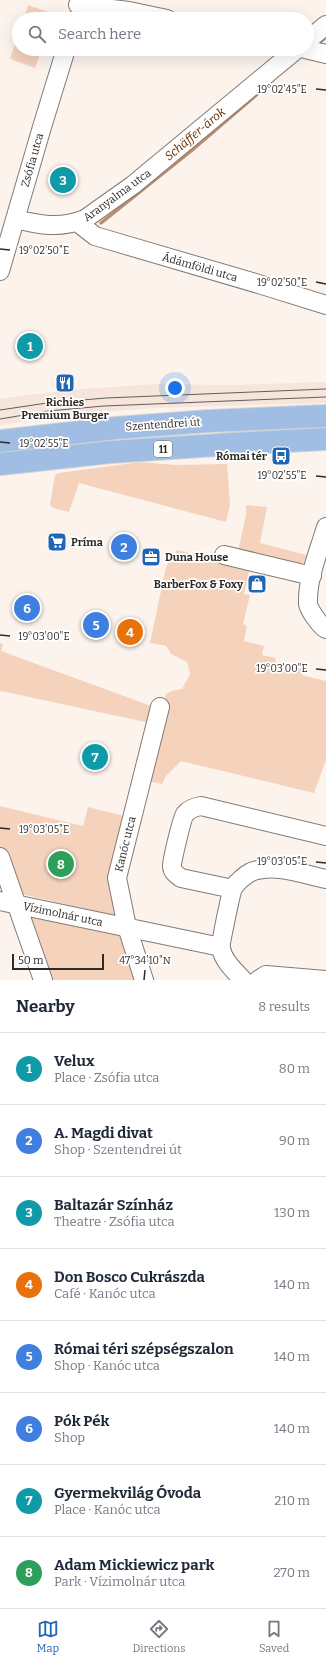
<!DOCTYPE html>
<html lang="en">
<head>
<meta charset="utf-8">
<style>
	body { margin:0; font-family:Bitter,serif; background:#f2f2f3; color:#1f2937 }
	.scale { position:absolute; left:12px; bottom:10px; width:92px; box-sizing:border-box; padding-left:4px; border:2px solid #2e2a28; border-top:0; font-size:11px; line-height:14px; white-space:nowrap; color:#2e2a28; -webkit-text-stroke:3px #fff; paint-order:stroke }
	.you { position:absolute; left:175px; top:388px; width:14px; height:14px; margin:-10px; border:3px solid #fff; border-radius:50%; background:#1a73e8; box-shadow:0 0 0 6px #1a73e833 }
	.badge { display:grid; place-items:center; width:26px; height:26px; border-radius:50%; background:#2066b6; color:#fff; font-size:13px; font-weight:700 }
	.pin { position:absolute; translate:-50% -50%; border:2px solid #fff; box-shadow:0 1px 4px #0006 }
	.list { margin:0; padding:0; list-style:none }
	h2 { display:flex; justify-content:space-between; align-items:center; height:52px; margin:0; padding:0 16px; font-size:17px }
	h2 small { font-size:13px; font-weight:400; color:#747a83 }
	.list li { display:grid; grid-template-columns:26px 1fr auto; gap:12px; align-items:center; box-sizing:border-box; height:72px; padding:0 16px; border-top:1px solid #e0e1e3 }
	.list b { display:block; font-size:15px; white-space:nowrap }
	.list p { margin:0; font-size:13px; white-space:nowrap; color:#747a83 }
	.list em { font-size:13px; font-style:normal; color:#747a83 }
	.icon { flex:none; width:22px; height:22px; fill:none; stroke:currentColor; stroke-width:2; stroke-linecap:round; stroke-linejoin:round }
	.map { position:relative; flex:none; width:326px; height:980px; overflow:hidden }
	.search { position:absolute; background:#fff; box-shadow:0 4px 16px #0002; left:12px; right:12px; top:12px; height:44px; display:flex; align-items:center; gap:10px; box-sizing:border-box; padding:0 14px; border-radius:22px; color:#747a83; font-size:15px }
	.sheet { height:628px; background:#fff }
	nav { display:flex; justify-content:space-around; align-items:center; box-sizing:border-box; height:56px; border-top:1px solid #e0e1e3; background:#fff; font-size:11px; color:#747a83 }
	nav a { display:grid; justify-items:center; gap:2px }
	nav .on { color:#2066b6 }
	.map>svg:first-child { display:block }
</style>
</head>
<body>
<div class="map">
<svg width="326" height="980" viewBox="0 0 326 980">
	<rect width="100%" height="100%" fill="#fdf3ed"/>
	<path fill="#f6e5db" d="M326,382V403L155,408L99,412L0,425V399L11,397L82,389L156,384L231,385Z"/>
	<path fill="#f4d2bc" d="M28,5L54,14L52,19H24Z
		M19,32V49H42L35,68L10,59Z
		M140,462L175,465L227,464L230,505L226,522L79,483L69,512L53,508L50,505L55,475L59,473Z
		M246,505L267,507L260,543L306,555L304,562L298,566L238,551L246,515Z
		M177,550L215,560L249,571L244,594L250,595L243,624L247,626L244,641L264,646L262,655L276,658L275,662L304,669L302,675L326,681V760L314,793L181,761L166,776L162,784L141,780L166,694L172,691L182,689L190,674L187,662L171,654L166,646L150,643L166,567Z
		M0,643L3,644L1,651L154,707L150,723L1,691L0,693Z
		M0,806L83,826L88,807L128,817L120,917L17,893L0,849Z
		M17,905L127,927L145,980H44Z"/>
	<g fill="none" stroke-linecap="round" stroke-linejoin="round">
		<path stroke="#bc8b6c" stroke-width="3.5" d="M319,43L326,37
			M101,223L191,151L269,84"/>
		<g stroke="#827a75" stroke-width="20">
			<path id="minor" d="M78,5L129,11L167,19
				M307,41L326,25
				M305,49L326,54
				M15,219C40,225 60,229 85,219L133,185L297,49
				M77,222L95,236L262,285L326,305
				M0,271L42,127L66,49
				M326,527C319,551 307,578 308,604C309,610 321,627 326,629
				M224,555L312,576
				M0,857L43,980
				M233,889L181,878C177,875 172,872 172,866C172,860 182,818 185,814C189,809 195,807 201,806L326,836
				M0,901L221,947
				M144,980L127,927L117,878L160,707
				M243,980C235,971 223,961 221,948C220,944 231,893 233,888C237,882 245,875 251,872C275,863 302,874 326,879
				M258,980L266,975L326,980"/>
		</g>
		<g stroke="#d5d4d4" stroke-width="24">
			<path id="major" d="M0,441L116,428L209,421L326,416
				M0,464L111,452L232,444L326,439"/>
		</g>
		<use href="#minor" stroke="#fff" stroke-width="18"/>
		<use href="#major" stroke="#a0bee3" stroke-width="22"/>
		<path stroke="#625d5a" stroke-width="1" d="M0,410L47,403L106,398L326,389
			M0,419L48,411L104,406L326,397"/>
	</g>
	<path fill="none" stroke="#2e2a28" stroke-width="1.5" d="M316,89L326,90M0,249L10,250M316,282L326,284M0,442L10,443M316,476L326,477M0,635L10,636M316,669L326,670M0,828L10,829M316,862L326,863M144,980L145,970"/>
	<defs>
		<g id="restaurant-square" transform="scale(1)"><rect x="-9" y="-9" width="18" height="18" rx="4" fill="#2066b6" stroke="#fff"/><path d="M-5-6h1v4h1v-4h1v4h1v-4h1v5L-1.5 .5V6h-2V.5L-5-1ZM5-6V6H3V1.5H1.5Q1.5-4 5-6Z" fill="#fff"/></g>
		<g id="bus-square" transform="scale(1)"><rect x="-9" y="-9" width="18" height="18" rx="4" fill="#2066b6" stroke="#fff"/><path d="M-5-6H5V4H4V6H2V4H-2V6H-4V4H-5ZM-3.5-4V0h7V-4ZM-3.5 1.2v1.5H-2V1.2ZM2 1.2v1.5H3.5V1.2Z" fill="#fff"/></g>
		<g id="supermarket-square" transform="scale(1)"><rect x="-9" y="-9" width="18" height="18" rx="4" fill="#2066b6" stroke="#fff"/><path d="M-6-5.5h2.5l.6 2H6L4.5 2H-2.5L-4.4-4H-6ZM-1.5 3.2a1.3 1.3 0 1 0 .1 0ZM3 3.2a1.3 1.3 0 1 0 .1 0Z" fill="#fff"/></g>
		<g id="office-square" transform="scale(1)"><rect x="-9" y="-9" width="18" height="18" rx="4" fill="#2066b6" stroke="#fff"/><path d="M-6-3h4V-5.5h4V-3h4V5H-6ZM-1-4.5V-3h2v-1.5ZM-6 0V1H6V0Z" fill="#fff"/></g>
		<g id="shop-square" transform="scale(1)"><rect x="-9" y="-9" width="18" height="18" rx="4" fill="#2066b6" stroke="#fff"/><path d="M-5-2.5h2.3a2.7 3.5 0 0 1 5.4 0H5L5.5 6h-11ZM-1.5-2.5h3a1.5 2.3 0 0 0-3 0Z" fill="#fff"/></g>
	</defs>
	<g fill-rule="evenodd">
		<use href="#restaurant-square" x="65" y="383"/>
		<use href="#bus-square" x="281" y="456"/>
		<use href="#supermarket-square" x="57" y="542"/>
		<use href="#office-square" x="151" y="557"/>
		<use href="#shop-square" x="257" y="584"/>
	</g>
	<g text-anchor="middle" stroke-width="3.5" stroke-linejoin="round" paint-order="stroke">
		<rect fill="#fff" stroke="#6d6a68" stroke-width="1" x="154" y="441" width="18" height="16" rx="3"/>
		<g font-size="10" font-weight="bold" fill="#2e2a28">
			<text x="163" y="453">11</text>
		</g>
		<g font-size="11" fill="#2e2a28" stroke="#fff">
			<text transform="translate(32 160) rotate(-74)" y="4">Zsófia utca</text>
			<text transform="translate(117 195) rotate(-36)" y="4">Aranyalma utca</text>
			<text transform="translate(200 267) rotate(16)" y="4">Ádámföldi utca</text>
			<text transform="translate(163 424) rotate(-4)" y="4">Szentendrei út</text>
			<text transform="translate(125 844) rotate(-76)" y="4">Kanóc utca</text>
			<text transform="translate(63 914) rotate(12)" y="4">Vízimolnár utca</text>
		</g>
		<g font-size="11" font-weight="bold" fill="#2e2a28" stroke="#fff" text-anchor="end">
			<text x="65" y="406" text-anchor="middle">Richies<tspan x="65" dy="13">Premium Burger</tspan></text>
			<text x="267" y="460">Római tér</text>
			<text x="71" y="546" text-anchor="start">Príma</text>
			<text x="165" y="561" text-anchor="start">Duna House</text>
			<text x="243" y="588">BarberFox &amp; Foxy</text>
		</g>
		<g font-size="12" font-style="italic" fill="#632f01" stroke="#fff">
			<text transform="translate(195 134) rotate(-40)" y="4">Schäffer-árok</text>
		</g>
	</g>
	<g font-size="10" text-anchor="middle" fill="#2e2a28" stroke="#fff" stroke-width="3.5" stroke-linejoin="round" paint-order="stroke">
		<text x="282" y="93">19°02'45"E</text>
		<text x="44" y="254">19°02'50"E</text>
		<text x="282" y="286">19°02'50"E</text>
		<text x="44" y="447">19°02'55"E</text>
		<text x="282" y="479">19°02'55"E</text>
		<text x="44" y="640">19°03'00"E</text>
		<text x="282" y="672">19°03'00"E</text>
		<text x="44" y="833">19°03'05"E</text>
		<text x="282" y="865">19°03'05"E</text>
		<text x="145" y="964">47°34'10"N</text>
	</g>
</svg>
<div class="scale">50 m</div>
<div class="you"></div>
<div class="pin badge" style="left:30px;top:346px;background:#0f9aa8">1</div>
<div class="pin badge" style="left:124px;top:547px;background:#3f7fe0">2</div>
<div class="pin badge" style="left:63px;top:180px;background:#0f9aa8">3</div>
<div class="pin badge" style="left:130px;top:632px;background:#e8710a">4</div>
<div class="pin badge" style="left:96px;top:625px;background:#3f7fe0">5</div>
<div class="pin badge" style="left:27px;top:608px;background:#3f7fe0">6</div>
<div class="pin badge" style="left:95px;top:757px;background:#0f9aa8">7</div>
<div class="pin badge" style="left:61px;top:864px;background:#2e9e5b">8</div>
<div class="search"><svg class="icon" aria-label="search" viewBox="0 0 24 24"><circle cx="10" cy="10" r="6"/><path d="M15 15l6 6"/></svg>Search here</div>
</div>
<section class="sheet">
<h2>Nearby<small>8 results</small></h2>
<ul class="list">
<li><span class="badge" style="background:#0f9aa8">1</span><div><b>Velux</b><p>Place · Zsófia utca</p></div><em>80 m</em></li>
<li><span class="badge" style="background:#3f7fe0">2</span><div><b>A. Magdi divat</b><p>Shop · Szentendrei út</p></div><em>90 m</em></li>
<li><span class="badge" style="background:#0f9aa8">3</span><div><b>Baltazár Színház</b><p>Theatre · Zsófia utca</p></div><em>130 m</em></li>
<li><span class="badge" style="background:#e8710a">4</span><div><b>Don Bosco Cukrászda</b><p>Café · Kanóc utca</p></div><em>140 m</em></li>
<li><span class="badge" style="background:#3f7fe0">5</span><div><b>Római téri szépségszalon</b><p>Shop · Kanóc utca</p></div><em>140 m</em></li>
<li><span class="badge" style="background:#3f7fe0">6</span><div><b>Pók Pék</b><p>Shop</p></div><em>140 m</em></li>
<li><span class="badge" style="background:#0f9aa8">7</span><div><b>Gyermekvilág Óvoda</b><p>Place · Kanóc utca</p></div><em>210 m</em></li>
<li><span class="badge" style="background:#2e9e5b">8</span><div><b>Adam Mickiewicz park</b><p>Park · Vízimolnár utca</p></div><em>270 m</em></li>
</ul>
</section>
<nav>
<a class="on"><svg class="icon" aria-label="map" viewBox="0 0 24 24"><path d="M3 6l6-2 6 2 6-2v14l-6 2-6-2-6 2zM9 4v14M15 6v14"/></svg>Map</a>
<a><svg class="icon" aria-label="directions" viewBox="0 0 24 24"><path d="M12 3l9 9-9 9-9-9zM9 14v-3h6M13 9l2 2-2 2"/></svg>Directions</a>
<a><svg class="icon" aria-label="saved" viewBox="0 0 24 24"><path d="M7 4h10v16l-5-4-5 4z"/></svg>Saved</a>
</nav>
</body>
</html>
